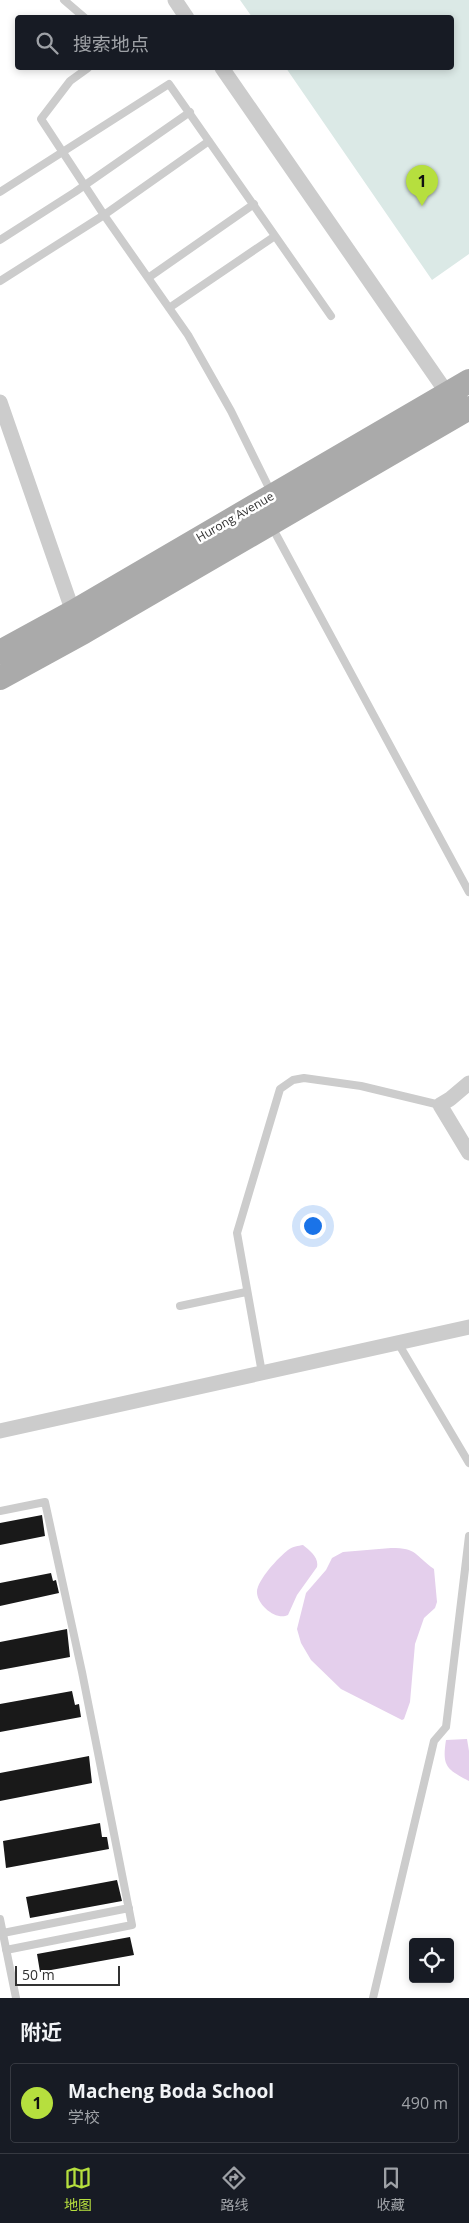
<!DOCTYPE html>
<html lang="zh">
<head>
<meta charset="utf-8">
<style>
	body { margin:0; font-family:"Open Sans","Noto Sans SC",sans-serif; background:#242831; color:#f1f3f6 }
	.controls { position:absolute; right:15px; bottom:15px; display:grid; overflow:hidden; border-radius:5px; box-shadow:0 2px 8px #0003 }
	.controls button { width:45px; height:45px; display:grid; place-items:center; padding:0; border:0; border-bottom:1px solid #363941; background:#171b24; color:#f1f3f6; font:25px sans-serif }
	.scale { position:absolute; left:15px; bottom:12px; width:105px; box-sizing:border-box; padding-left:5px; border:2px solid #323232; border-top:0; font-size:14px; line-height:18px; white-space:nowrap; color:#323232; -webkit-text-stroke:4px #fff; paint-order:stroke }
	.you { position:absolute; left:312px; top:1225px; width:18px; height:18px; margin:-12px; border:4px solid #fff; border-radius:50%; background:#1a73e8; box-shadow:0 0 0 8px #1a73e833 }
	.badge { display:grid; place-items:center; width:32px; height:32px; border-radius:50%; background:#b6df3e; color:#111; font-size:16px; font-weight:700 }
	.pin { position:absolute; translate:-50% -41px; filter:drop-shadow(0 1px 2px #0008) }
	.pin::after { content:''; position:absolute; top:26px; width:18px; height:15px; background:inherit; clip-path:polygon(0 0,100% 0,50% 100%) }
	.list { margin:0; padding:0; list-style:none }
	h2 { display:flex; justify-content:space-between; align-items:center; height:65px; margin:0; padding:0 20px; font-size:21px }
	h2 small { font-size:16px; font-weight:400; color:#9ea1a6 }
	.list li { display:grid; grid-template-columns:32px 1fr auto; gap:15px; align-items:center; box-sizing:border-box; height:80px; margin:0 10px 10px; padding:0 10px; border:1px solid #363941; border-radius:5px }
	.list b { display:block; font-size:19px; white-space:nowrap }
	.list p { margin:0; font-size:16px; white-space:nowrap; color:#9ea1a6 }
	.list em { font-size:16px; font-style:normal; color:#9ea1a6 }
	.icon { flex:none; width:28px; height:28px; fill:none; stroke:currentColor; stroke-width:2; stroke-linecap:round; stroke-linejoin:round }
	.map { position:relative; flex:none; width:469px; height:1998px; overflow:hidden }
	.search { position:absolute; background:#171b24; box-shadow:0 2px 8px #0003; left:15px; right:15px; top:15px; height:55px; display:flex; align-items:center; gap:12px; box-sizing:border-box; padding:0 18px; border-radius:5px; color:#9ea1a6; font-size:19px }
	.sheet { height:155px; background:#171b24 }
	nav { display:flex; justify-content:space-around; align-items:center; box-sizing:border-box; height:70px; border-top:1px solid #363941; background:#171b24; font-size:14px; color:#9ea1a6 }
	nav a { display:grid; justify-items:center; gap:2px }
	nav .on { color:#b6df3e }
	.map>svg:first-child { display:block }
</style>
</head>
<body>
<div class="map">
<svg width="469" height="1998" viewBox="0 0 469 1998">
	<rect width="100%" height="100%" fill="#fff"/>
	<path fill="#dbe9e6" d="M240,0H469V254L432,280L286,68H452V18L252,17Z"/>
	<path fill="#e4cfec" d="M303,1545C310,1551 319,1557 317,1567L297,1595L288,1615C277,1621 258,1606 257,1593C256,1581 279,1557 288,1550C293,1546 298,1546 303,1545Z
		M391,1548C418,1548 414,1555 434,1569L437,1602L435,1608L424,1618L415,1644L410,1702L404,1719L402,1720L341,1689L311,1660L301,1643L297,1629L306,1593L326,1570L332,1558L343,1552Z
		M467,1739L469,1751V1781C446,1769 442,1766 446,1740Z"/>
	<path fill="#191919" d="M42,1515L45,1536L0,1545V1523Z
		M51,1573L53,1581L56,1580L59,1593L0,1606V1583Z
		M67,1629L70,1657L0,1670V1642Z
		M72,1691L75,1705L79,1704L81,1717L0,1732V1704Z
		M89,1756L92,1783L0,1801V1773Z
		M100,1823L102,1837H107L109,1849L6,1868L3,1841Z
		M117,1880L122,1901L30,1918L26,1897Z
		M130,1937L134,1955L40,1972L37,1954Z"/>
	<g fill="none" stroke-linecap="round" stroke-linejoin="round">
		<path stroke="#ccc" stroke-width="8" d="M64,0L85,18
			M88,68L70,81L41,119L104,215L188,335L231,411L272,494
			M0,192L169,84L331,316
			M0,240L75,192L190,112
			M148,278L254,204
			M0,281L104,215L209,141
			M169,308L275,236
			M272,527L469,892
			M180,1306L246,1292
			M398,1343L469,1463
			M262,1373L237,1233L280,1089L293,1080L304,1078L361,1086L440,1105
			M0,1511L45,1502L82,1672L132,1925L6,1950
			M0,1919L16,1998
			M3,1933L129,1908
			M373,1998L434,1741L446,1727L469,1536"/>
		<path stroke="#ccc" stroke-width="15" d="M175,0L187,18
			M222,68L447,393
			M0,402L73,612
			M469,1083L450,1099L440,1105L469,1153
			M0,1431L469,1327"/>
		<path stroke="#aaa" stroke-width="24" d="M0,652L73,612L469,381
			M0,678L84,632L469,408"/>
	</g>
	<g text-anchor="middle" stroke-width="5" stroke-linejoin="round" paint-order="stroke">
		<g font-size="12" fill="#323232" stroke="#fff">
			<text transform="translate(235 517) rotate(-30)" y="4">Hurong Avenue</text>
		</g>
	</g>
</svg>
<div class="controls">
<button><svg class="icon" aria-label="locate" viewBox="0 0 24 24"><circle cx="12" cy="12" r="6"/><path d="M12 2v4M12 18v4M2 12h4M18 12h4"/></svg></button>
</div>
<div class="scale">50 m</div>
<div class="you"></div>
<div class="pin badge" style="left:422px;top:206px">1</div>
<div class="search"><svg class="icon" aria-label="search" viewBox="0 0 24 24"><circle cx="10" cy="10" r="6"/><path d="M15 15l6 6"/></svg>搜索地点</div>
</div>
<section class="sheet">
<h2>附近<small></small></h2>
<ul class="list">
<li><span class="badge">1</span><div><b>Macheng Boda School</b><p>学校</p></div><em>490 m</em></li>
</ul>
</section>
<nav>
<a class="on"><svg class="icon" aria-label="map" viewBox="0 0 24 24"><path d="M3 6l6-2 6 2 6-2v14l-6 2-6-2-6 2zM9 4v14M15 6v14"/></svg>地图</a>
<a><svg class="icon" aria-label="directions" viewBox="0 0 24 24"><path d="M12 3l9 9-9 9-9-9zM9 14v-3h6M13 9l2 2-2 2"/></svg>路线</a>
<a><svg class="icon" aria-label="saved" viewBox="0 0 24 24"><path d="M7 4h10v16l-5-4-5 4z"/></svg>收藏</a>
</nav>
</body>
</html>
